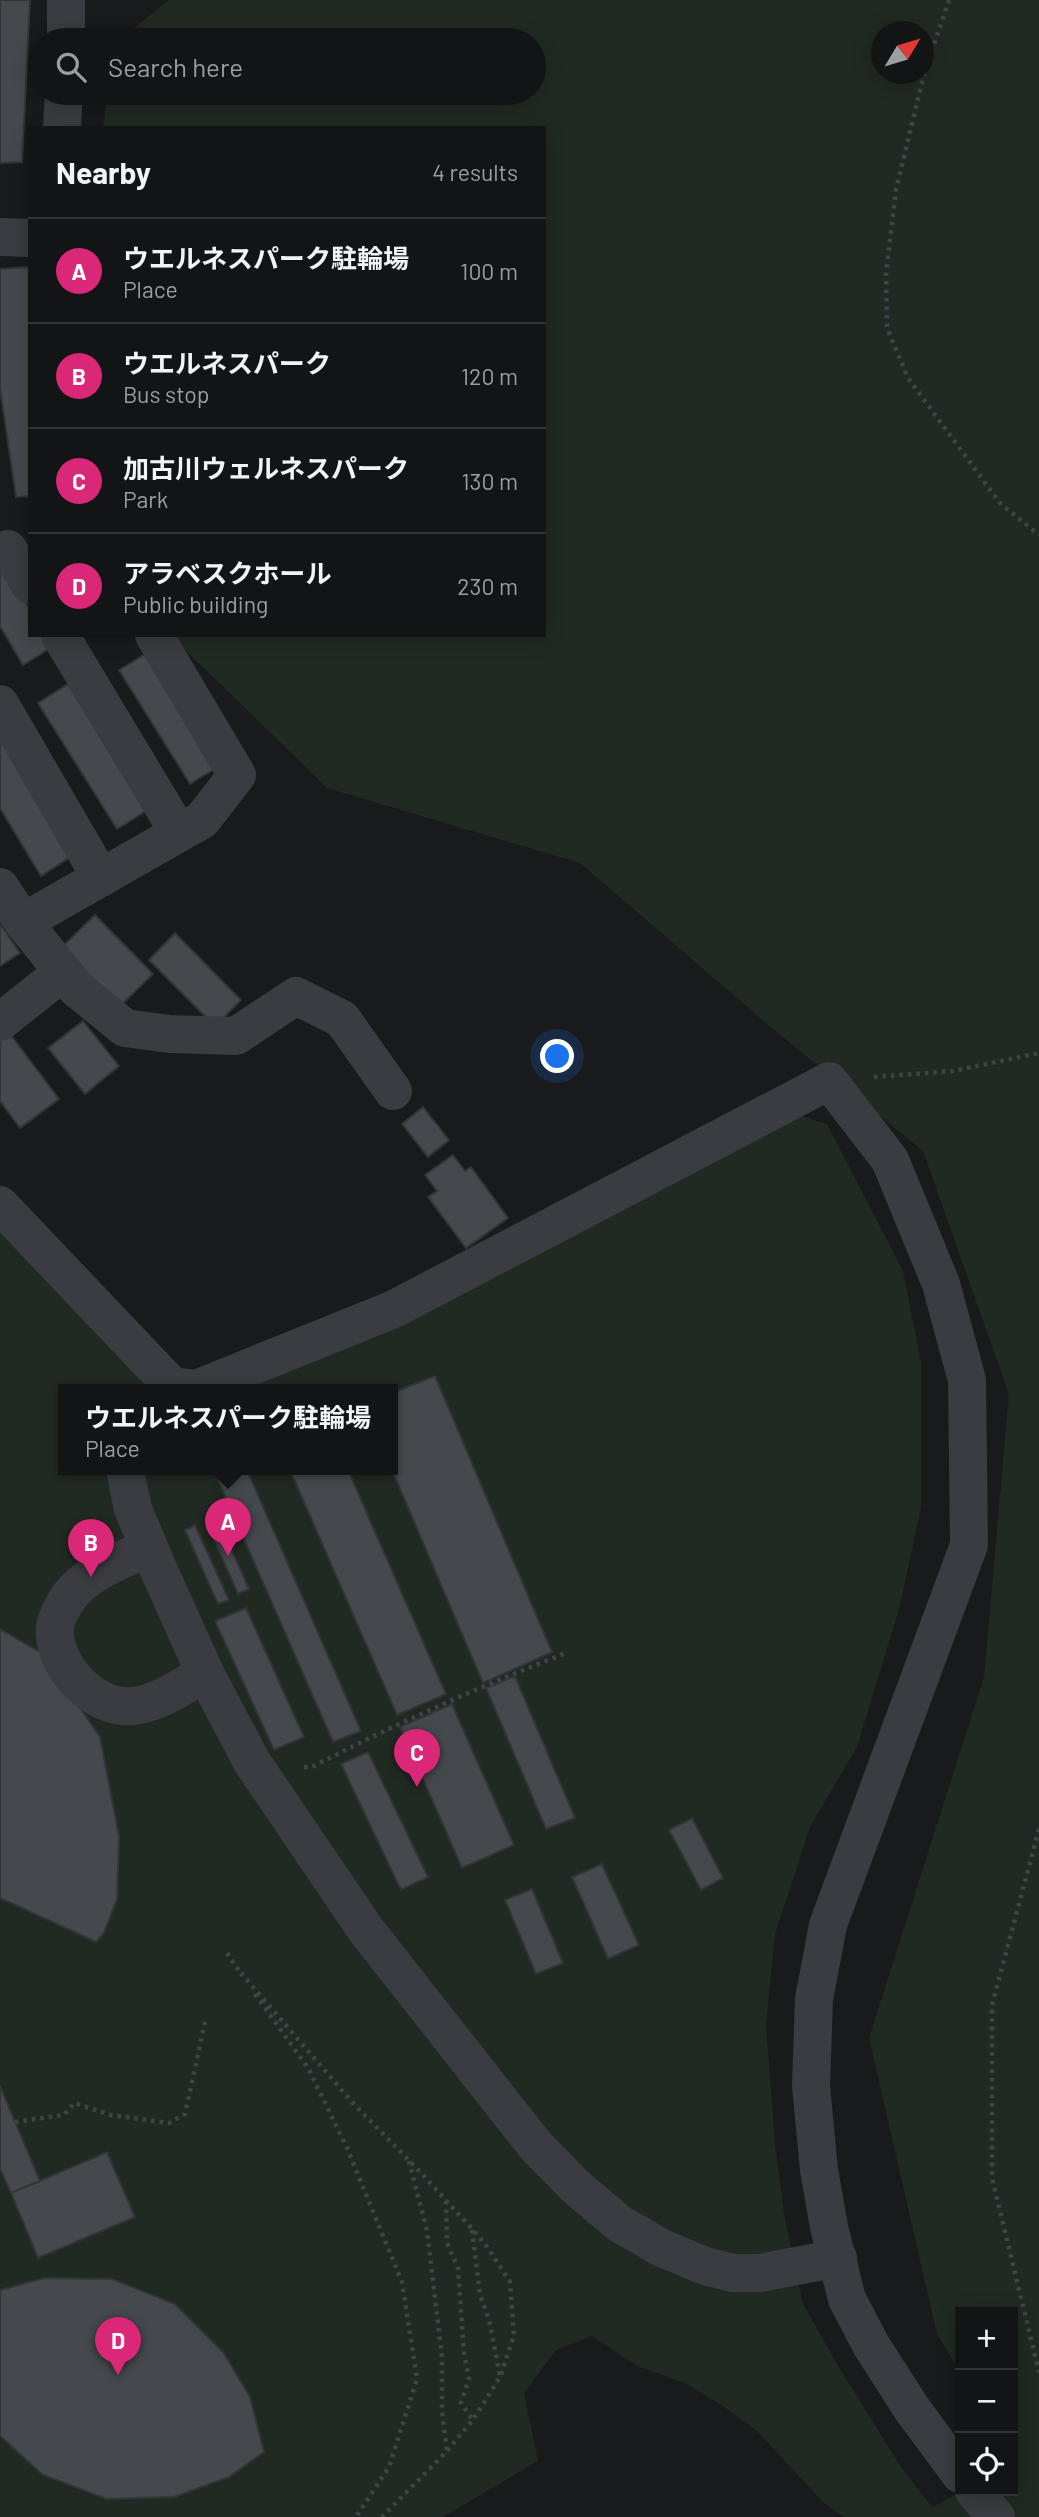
<!DOCTYPE html>
<html lang="en">
<head>
<meta charset="utf-8">
<style>
	body { margin:0; font-family:Barlow,"Noto Sans JP",sans-serif; background:#1c1d1e; color:#f1f3f6 }
	.controls { position:absolute; right:21px; bottom:21px; display:grid; overflow:hidden; border-radius:0px; box-shadow:0 4px 18px #0003 }
	.controls button { width:63px; height:63px; display:grid; place-items:center; padding:0; border:0; border-bottom:2px solid #323334; background:#131415; color:#f1f3f6; font:35px sans-serif }
	.compass { position:absolute; left:871px; top:21px; width:63px; height:63px; border-radius:50%; background:#131415; box-shadow:0 4px 18px #0003; rotate:52deg }
	.you { position:absolute; left:558px; top:1057px; width:24px; height:24px; margin:-18px; border:5px solid #fff; border-radius:50%; background:#1a73e8; box-shadow:0 0 0 10px #1a73e833 }
	.badge { display:grid; place-items:center; width:46px; height:46px; border-radius:50%; background:#db2777; color:#fff; font-size:23px; font-weight:700 }
	.pin { position:absolute; translate:-50% -58px; filter:drop-shadow(0 2px 4px #0008) }
	.pin::after { content:''; position:absolute; top:37px; width:24px; height:21px; background:inherit; clip-path:polygon(0 0,100% 0,50% 100%) }
	.popup { position:absolute; left:58px; top:1384px; width:340px; height:91px; box-sizing:border-box; display:grid; place-content:center; border-radius:0px; background:#131415; filter:drop-shadow(0 2px 5px #0005); font-size:23px; white-space:nowrap; color:#9d9ea0 }
	.popup b { font-size:26px; color:#f1f3f6 }
	.popup::after { content:''; position:absolute; left:50%; top:100%; margin-left:-14px; border:14px solid transparent; border-top-color:#131415 }
	.list { margin:0; padding:0; list-style:none }
	h2 { display:flex; justify-content:space-between; align-items:center; height:91px; margin:0; padding:0 28px; font-size:30px }
	h2 small { font-size:23px; font-weight:400; color:#9d9ea0 }
	.list li { display:grid; grid-template-columns:46px 1fr auto; gap:21px; align-items:center; box-sizing:border-box; height:105px; padding:0 28px; border-top:2px solid #323334 }
	.list b { display:block; font-size:26px; white-space:nowrap }
	.list p { margin:0; font-size:23px; white-space:nowrap; color:#9d9ea0 }
	.list em { font-size:23px; font-style:normal; color:#9d9ea0 }
	.icon { flex:none; width:38px; height:38px; fill:none; stroke:currentColor; stroke-width:2; stroke-linecap:round; stroke-linejoin:round }
	.map { position:relative; flex:none; width:1039px; height:2517px; overflow:hidden }
	.search { position:absolute; background:#131415; box-shadow:0 4px 18px #0003; left:28px; top:28px; width:518px; height:77px; display:flex; align-items:center; gap:18px; box-sizing:border-box; padding:0 24px; border-radius:38px; color:#9d9ea0; font-size:26px }
	.panel { position:absolute; background:#131415; box-shadow:0 4px 18px #0003; left:28px; top:126px; width:518px; height:511px; border-radius:0px }
	.map>svg:first-child { display:block }
</style>
</head>
<body>
<div class="map">
<svg width="1039" height="2517" viewBox="0 0 1039 2517">
	<rect width="100%" height="100%" fill="#191a1c"/>
	<path fill="#212a22" fill-rule="evenodd" d="M169,0H1039V2517H844L823,2502L758,2432L723,2406L685,2383L637,2366L592,2336L556,2350L524,2393L538,2461L443,2517H0V1226L158,1390H63V1470H392V1390H239L801,1116L827,1124L903,1271L921,1362V1508L899,1609L857,1747L810,1827L775,1934L766,2025L775,2144L785,2220L803,2304L840,2369L901,2467L932,2507L963,2491H1013V2465L1017,2463L1013,2456V2312H960V2372L937,2334L869,2038L984,1677L1009,1394L923,1151L772,1028L580,863L327,788L170,635H544V128H103L108,93H534V40H119ZM881,32H923V74H881Z"/>
	<path fill="#45484c" stroke="#333438" stroke-width="2" d="M0,0H30L22,162L0,163Z
		M29,267L30,496L16,497L0,388V269Z
		M4,566L30,610V635H45L52,647L23,665L0,626V568Z
		M150,651L221,765L190,784L119,670Z
		M68,684L146,811L117,829L38,703Z
		M0,732L72,856L41,876L0,808Z
		M95,915L153,974L119,1007L61,948Z
		M0,924L20,953L0,966Z
		M175,933L241,1000L215,1026L149,960Z
		M83,1021L119,1066L85,1094L48,1048Z
		M10,1034L59,1099L20,1128L0,1101V1041Z
		M423,1107L449,1140L428,1157L402,1124Z
		M453,1155L465,1171L471,1167L508,1218L466,1248L428,1197L437,1191L425,1175Z
		M435,1376L552,1652L483,1683L392,1470V1393Z
		M247,1470L361,1731L333,1742L214,1471Z
		M290,1470H348L446,1694L397,1715Z
		M217,1517L249,1589L238,1594L206,1522Z
		M195,1525L229,1600L218,1604L185,1530Z
		M246,1608L304,1737L274,1750L215,1621Z
		M0,1629L43,1654L100,1737L119,1836L117,1899L104,1933L96,1942L0,1898Z
		M515,1676L575,1818L546,1829L486,1688Z
		M452,1704L514,1845L462,1868L400,1727Z
		M368,1752L428,1877L401,1890L341,1764Z
		M692,1818L723,1878L701,1890L669,1830Z
		M602,1864L639,1945L608,1959L572,1877Z
		M532,1889L563,1963L536,1974L505,1900Z
		M0,2086L40,2181L11,2193L0,2169Z
		M107,2152L135,2217L38,2258L11,2193Z
		M44,2278L112,2279L175,2304L223,2352L250,2397L264,2452L229,2477L174,2497L107,2499L43,2475L0,2436V2290Z"/>
	<g fill="none" stroke-linecap="round" stroke-linejoin="round">
		<path stroke="#404348" stroke-width="4.5" stroke-dasharray="3.5 5" stroke-linecap="butt" d="M949,0L924,74L896,190L886,273L887,328L908,378L1000,503L1039,535
			M874,1077L953,1071L1039,1053
			M304,1767H312C395,1724 479,1687 566,1653
			M1039,1829L992,2005V2178L1039,2372
			M227,1953L242,1975
			M241,1973L352,2102L423,2175L472,2229L488,2248L510,2282L514,2335L500,2377L473,2420L447,2451L382,2517
			M255,1994L308,2068L347,2148L402,2282L417,2379L389,2467L356,2517
			M15,2122L64,2115L74,2103L111,2115L169,2123L185,2114L205,2022
			M409,2161L427,2231L442,2357V2411L447,2451
			M446,2201L447,2243L458,2268L464,2353L469,2379L461,2403L473,2420
			M472,2230L480,2295L489,2319L500,2376"/>
		<path stroke="#3a3c41" stroke-width="38" d="M66,40V0
			M62,128L64,93
			M0,237L30,238
			M8,549L30,585
			M60,635L179,833
			M0,704L101,878
			M0,887L23,922L77,989L125,1028L169,1034L236,1036L296,996L342,1019L393,1091
			M23,922L202,820L237,775L154,635
			M0,1022L63,972
			M0,1205L172,1386L196,1389L394,1309L829,1081L890,1160L941,1284L967,1380L969,1545L828,1925L814,1999L811,2086L819,2170L829,2227L847,2299L871,2345L912,2409L960,2474
			M125,1470L133,1509L157,1566L205,1673L252,1762L366,1930L535,2145L575,2186L620,2224L662,2248L705,2266L733,2273H760L838,2258
			M149,1547C121,1561 87,1572 68,1598C63,1606 56,1618 55,1627C52,1666 94,1710 133,1706C159,1703 183,1686 205,1673
			M974,2491L996,2517"/>
	</g>
</svg>
<div class="controls">
<button>+</button>
<button>−</button>
<button><svg class="icon" aria-label="locate" viewBox="0 0 24 24"><circle cx="12" cy="12" r="6"/><path d="M12 2v4M12 18v4M2 12h4M18 12h4"/></svg></button>
</div>
<svg class="compass" viewBox="-18 -18 36 36"><path d="M0-13l5 13h-10z" fill="#e53935"/><path d="M0 13l5-13h-10z" fill="#9d9ea0"/></svg>
<div class="you"></div>
<div class="pin badge" style="left:228px;top:1556px">A</div>
<div class="popup"><b>ウエルネスパーク駐輪場</b>Place</div>
<div class="pin badge" style="left:91px;top:1577px">B</div>
<div class="pin badge" style="left:417px;top:1787px">C</div>
<div class="pin badge" style="left:118px;top:2375px">D</div>
<div class="search"><svg class="icon" aria-label="search" viewBox="0 0 24 24"><circle cx="10" cy="10" r="6"/><path d="M15 15l6 6"/></svg>Search here</div>
<section class="panel">
<h2>Nearby<small>4 results</small></h2>
<ul class="list">
<li><span class="badge">A</span><div><b>ウエルネスパーク駐輪場</b><p>Place</p></div><em>100 m</em></li>
<li><span class="badge">B</span><div><b>ウエルネスパーク</b><p>Bus stop</p></div><em>120 m</em></li>
<li><span class="badge">C</span><div><b>加古川ウェルネスパーク</b><p>Park</p></div><em>130 m</em></li>
<li><span class="badge">D</span><div><b>アラベスクホール</b><p>Public building</p></div><em>230 m</em></li>
</ul>
</section>
</div>
</body>
</html>
